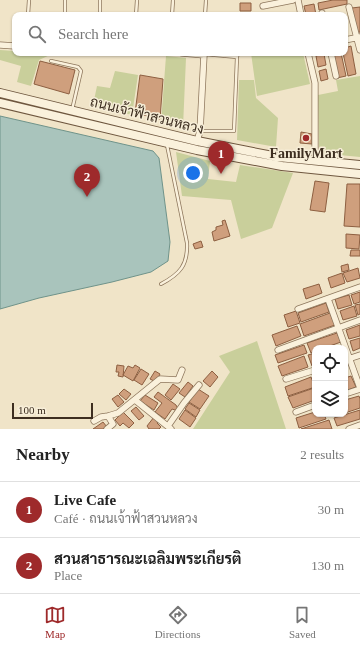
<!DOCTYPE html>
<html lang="en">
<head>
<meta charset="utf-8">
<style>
	body { margin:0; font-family:"Times New Roman",Sarabun,serif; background:#f2f2f2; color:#222 }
	.controls { position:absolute; right:12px; bottom:12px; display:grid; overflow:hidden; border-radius:8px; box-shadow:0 1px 3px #0004 }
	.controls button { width:36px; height:36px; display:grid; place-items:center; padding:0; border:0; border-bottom:1px solid #e0e0e0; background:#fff; color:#222; font:20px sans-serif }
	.scale { position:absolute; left:12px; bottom:10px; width:81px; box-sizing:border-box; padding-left:4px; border:2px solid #3d2e20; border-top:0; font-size:11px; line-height:14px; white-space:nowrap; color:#3d2e20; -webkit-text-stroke:3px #f7eed8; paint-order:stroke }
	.you { position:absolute; left:193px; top:173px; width:14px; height:14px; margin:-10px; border:3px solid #fff; border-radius:50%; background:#1a73e8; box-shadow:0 0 0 6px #1a73e833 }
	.badge { display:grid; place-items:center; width:26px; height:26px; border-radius:50%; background:#9e2a2b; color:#fff; font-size:13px; font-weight:700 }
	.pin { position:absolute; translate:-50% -33px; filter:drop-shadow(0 1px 2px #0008) }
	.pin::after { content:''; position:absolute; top:21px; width:14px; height:12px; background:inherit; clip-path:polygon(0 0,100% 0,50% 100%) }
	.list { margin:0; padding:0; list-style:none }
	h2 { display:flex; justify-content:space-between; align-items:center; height:52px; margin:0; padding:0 16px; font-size:17px }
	h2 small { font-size:13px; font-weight:400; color:#767676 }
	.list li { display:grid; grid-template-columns:26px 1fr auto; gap:12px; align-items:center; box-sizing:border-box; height:56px; padding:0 16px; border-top:1px solid #e0e0e0 }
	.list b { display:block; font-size:15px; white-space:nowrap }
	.list p { margin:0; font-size:13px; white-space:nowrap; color:#767676 }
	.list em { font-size:13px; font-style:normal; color:#767676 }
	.icon { flex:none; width:22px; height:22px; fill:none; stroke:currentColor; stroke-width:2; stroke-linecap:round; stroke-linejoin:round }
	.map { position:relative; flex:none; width:360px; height:429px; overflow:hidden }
	.search { position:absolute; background:#fff; box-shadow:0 1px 3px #0004; left:12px; right:12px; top:12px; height:44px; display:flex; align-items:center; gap:10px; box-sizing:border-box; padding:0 14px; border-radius:8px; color:#767676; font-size:15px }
	.sheet { height:164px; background:#fff }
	nav { display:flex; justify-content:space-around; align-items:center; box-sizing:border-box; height:56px; border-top:1px solid #e0e0e0; background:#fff; font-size:11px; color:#767676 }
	nav a { display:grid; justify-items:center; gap:2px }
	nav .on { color:#9e2a2b }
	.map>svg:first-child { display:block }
</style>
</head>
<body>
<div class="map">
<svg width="360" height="429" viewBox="0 0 360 429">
	<rect width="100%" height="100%" fill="#f0e4c8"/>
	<path fill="#c9cf9b" d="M0,50L15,51V53H50V55L39,60L31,86L17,82L21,66L0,60Z
		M251,53H303L310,84L257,96Z
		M166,56L186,58L183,127L161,122Z
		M115,71L138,75L132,115L93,105L97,86L110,88Z
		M360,76V157L319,153L318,95L338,91L336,80Z
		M239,80H254L256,98L278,118L276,147L237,140Z
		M176,152L210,161L208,179L236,182L240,165L293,173L272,228L241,239L231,200L182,196Z
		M257,341L286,429H193L230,372L219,356Z"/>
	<path fill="#a9c4bc" stroke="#6f938a" d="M0,116L153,151L159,158L170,242L168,261L151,272L112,282L39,298L0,309Z"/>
	<path fill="#cf9f7d" stroke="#8d5f41" d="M333,0H347V4L319,10L318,3Z
		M240,3H251V11H240Z
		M314,4L316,15H306L304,6Z
		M360,7V32L357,33L352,8Z
		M351,46L356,74L348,76L343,53H345V48Z
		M331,53H341L346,76L337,78Z
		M324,54L326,65L318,67L316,56Z
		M40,61L75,70L69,94L34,84Z
		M326,69L328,79L321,81L319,71Z
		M140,75L163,79L160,119L135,113Z
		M301,132L312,134V144L300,143Z
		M315,181L329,183L325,212L310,210Z
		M347,184H360V227L344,226Z
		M225,220L230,236L214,241L212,232L216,230V227L223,225L222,221Z
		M346,234L360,235L359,249L346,248Z
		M201,241L203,247L195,249L193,244Z
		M351,250H360V256H350Z
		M348,264L349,270L342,272L341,266Z
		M358,268L360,278L347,282L343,273Z
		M342,273L345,283L331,288L328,278Z
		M319,284L322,293L306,299L303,289Z
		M360,292V302L354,304L351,295Z
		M349,295L352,305L338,309L335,299Z
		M326,303L329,312L301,322L298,313Z
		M360,304V314L358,315L355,305Z
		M354,306L357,316L343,320L340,311Z
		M296,311L300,323L288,327L284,315Z
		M330,313L335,325L304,336L300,324Z
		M360,325V336L349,339L346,330Z
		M297,326L301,336L276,346L272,335Z
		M337,333L341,342L324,348H315V351L311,353L307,343Z
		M360,338V348L353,351L350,341Z
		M304,345L307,353L278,363L275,355Z
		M315,353V365L312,366L308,355Z
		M304,356L308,367L282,376L278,366Z
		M117,365L124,366L123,377L118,376L119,372H116Z
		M135,365L140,368L133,381L123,375L128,366L133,368Z
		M141,369L149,374L142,385L134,380Z
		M155,371L160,374L156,382L150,379Z
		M212,371L218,377L210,387L203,381Z
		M351,376L356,387L345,391V378Z
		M311,377L315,387L288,396L285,387Z
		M188,382L193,386L185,397L179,393Z
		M173,384L180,389L171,400L165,395Z
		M314,388L315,400L293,408L288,397Z
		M124,389L131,394L126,400L119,394Z
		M198,389L209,396L200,409L189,402Z
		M158,392L176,405L178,409L175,410L172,409L165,419L155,412L162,403L154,397Z
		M118,395L124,402L118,407L112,399Z
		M145,395L158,403L154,410L140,401Z
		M359,396L360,399V408L345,413V400Z
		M189,403L200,410L196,417L185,409Z
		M136,407L144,416L139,420L131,411Z
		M185,410L196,418L190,427L179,419Z
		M360,410V419L337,426L334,418Z
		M123,412L134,423L129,428L123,423L120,426L115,420Z
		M315,412V414H324L326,419L299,428L296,418Z
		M154,417L159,420L157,423L161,427L159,429H149L147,426Z
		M329,420L332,429H301Z
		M103,422L107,427L103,429H93Z"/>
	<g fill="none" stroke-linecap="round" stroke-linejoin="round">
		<g stroke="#8d765c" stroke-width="4">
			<path id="lane" d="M28,15L29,0
				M65,15V0
				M100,15V0
				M136,15L137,0
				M172,15L173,0
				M205,15L206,0
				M237,57L238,53
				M51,61L78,67L81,71L72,110
				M201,131H234L237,57L204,54
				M161,284C180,274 188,265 187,243L167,145"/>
		</g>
		<g stroke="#8d765c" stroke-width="7">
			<path id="street" d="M298,0L301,15
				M263,6L293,0
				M349,7L360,50
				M322,13V15
				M345,40L360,37
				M0,45L15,46
				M182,53L204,55L200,131L197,141
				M308,53L315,83V161
				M331,53L336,76
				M328,299L360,388
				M298,309L360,287
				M278,350L360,320
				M345,360L360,355
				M286,379L315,370
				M345,394L360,389
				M135,400L171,429
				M296,412L315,405
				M94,421L101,417L108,416L118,413L160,379L178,380L182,370
				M168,426L184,403L199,385
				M107,429L113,424L108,416
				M349,429L360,425"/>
		</g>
		<g stroke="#6f573f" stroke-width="10">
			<path id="secondary" d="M0,93L197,141L278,157L360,165
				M0,103L197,150L282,166L360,174"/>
		</g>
		<use href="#lane" stroke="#faf1dc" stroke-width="2.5"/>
		<use href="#street" stroke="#faf1dc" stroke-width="5.5"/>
		<use href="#secondary" stroke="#faf1dc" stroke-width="8"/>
	</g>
	<circle fill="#9e2a2b" stroke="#f7eed8" stroke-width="1.5" cx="306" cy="138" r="4"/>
	<g text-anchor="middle" stroke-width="3" stroke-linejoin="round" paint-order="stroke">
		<g font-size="14" fill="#3d2e20" stroke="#f7eed8">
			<text transform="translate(147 115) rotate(14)" y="5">ถนนเจ้าฟ้าสวนหลวง</text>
		</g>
		<g font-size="14" font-weight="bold" fill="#3d2e20" stroke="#f7eed8">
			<text x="306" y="158">FamilyMart</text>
		</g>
	</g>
</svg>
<div class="controls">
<button><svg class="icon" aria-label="locate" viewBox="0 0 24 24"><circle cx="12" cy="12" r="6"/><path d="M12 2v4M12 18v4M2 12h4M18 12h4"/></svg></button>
<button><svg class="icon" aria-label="layers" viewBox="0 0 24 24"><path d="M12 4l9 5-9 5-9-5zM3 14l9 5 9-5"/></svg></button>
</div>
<div class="scale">100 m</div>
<div class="you"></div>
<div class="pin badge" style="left:221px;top:174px">1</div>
<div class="pin badge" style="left:87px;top:197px">2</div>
<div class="search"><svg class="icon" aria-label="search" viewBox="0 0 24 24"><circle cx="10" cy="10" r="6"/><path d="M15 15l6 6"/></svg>Search here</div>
</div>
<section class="sheet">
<h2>Nearby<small>2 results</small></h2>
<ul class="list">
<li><span class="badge">1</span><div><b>Live Cafe</b><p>Café · ถนนเจ้าฟ้าสวนหลวง</p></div><em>30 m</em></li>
<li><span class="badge">2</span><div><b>สวนสาธารณะเฉลิมพระเกียรติ</b><p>Place</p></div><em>130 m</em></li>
</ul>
</section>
<nav>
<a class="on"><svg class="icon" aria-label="map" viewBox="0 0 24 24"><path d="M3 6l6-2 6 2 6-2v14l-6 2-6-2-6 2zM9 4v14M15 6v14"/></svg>Map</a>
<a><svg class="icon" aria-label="directions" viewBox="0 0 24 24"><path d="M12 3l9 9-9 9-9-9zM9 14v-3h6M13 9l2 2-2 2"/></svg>Directions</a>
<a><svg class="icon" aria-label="saved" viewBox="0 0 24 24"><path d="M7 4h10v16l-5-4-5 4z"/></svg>Saved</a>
</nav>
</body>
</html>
